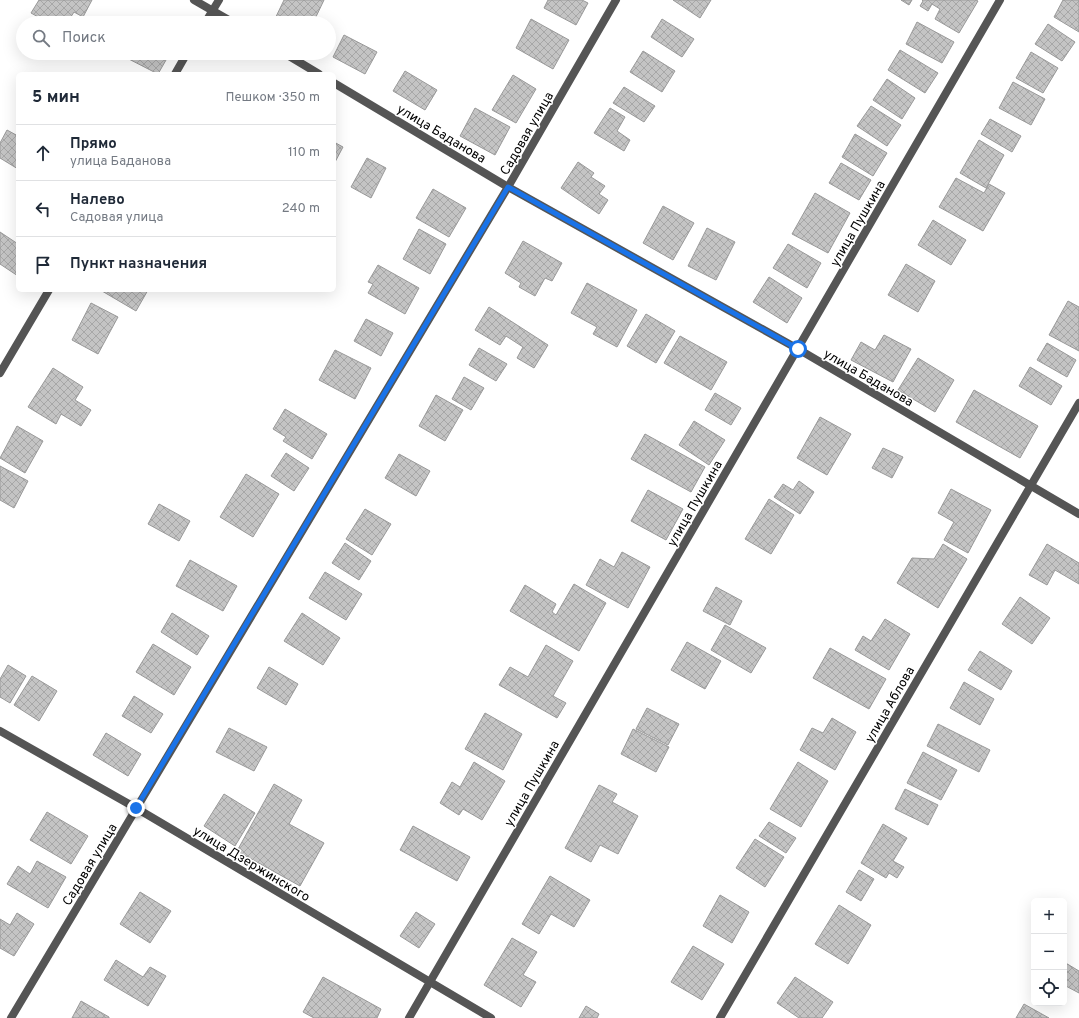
<!DOCTYPE html>
<html lang="ru">
<head>
<meta charset="utf-8">
<style>
	body { margin:0; font-family:Overpass,sans-serif; background:#f2f2f3; color:#1f2937 }
	.controls { position:absolute; right:12px; bottom:12px; display:grid; overflow:hidden; border-radius:6px; box-shadow:0 4px 16px #0002 }
	.controls button { width:36px; height:36px; display:grid; place-items:center; padding:0; border:0; border-bottom:1px solid #e0e1e3; background:#fff; color:#1f2937; font:20px sans-serif }
	.stop { position:absolute; width:12px; height:12px; margin:-9px; border:3px solid #1a73e8; border-radius:50%; background:#fff }
	.stop.end { background:#1a73e8; border-color:#fff; box-shadow:0 1px 4px #0008 }
	.list { margin:0; padding:0; list-style:none }
	h2 { display:flex; justify-content:space-between; align-items:center; height:52px; margin:0; padding:0 16px; font-size:17px }
	h2 small { font-size:13px; font-weight:400; color:#747a83 }
	.list li { display:grid; grid-template-columns:26px 1fr auto; gap:12px; align-items:center; box-sizing:border-box; height:56px; padding:0 16px; border-top:1px solid #e0e1e3 }
	.list b { display:block; font-size:15px; white-space:nowrap }
	.list p { margin:0; font-size:13px; white-space:nowrap; color:#747a83 }
	.list em { font-size:13px; font-style:normal; color:#747a83 }
	.icon { flex:none; width:22px; height:22px; fill:none; stroke:currentColor; stroke-width:2; stroke-linecap:round; stroke-linejoin:round }
	.map { position:relative; flex:none; width:1079px; height:1018px; overflow:hidden }
	.search { position:absolute; background:#fff; box-shadow:0 4px 16px #0002; left:16px; top:16px; width:320px; height:44px; display:flex; align-items:center; gap:10px; box-sizing:border-box; padding:0 14px; border-radius:22px; color:#747a83; font-size:15px }
	.panel { position:absolute; background:#fff; box-shadow:0 4px 16px #0002; left:16px; top:72px; width:320px; height:220px; border-radius:6px }
	.map>svg:first-child { display:block }
</style>
</head>
<body>
<div class="map">
<svg width="1079" height="1018" viewBox="0 0 1079 1018">
	<defs>
		<pattern id="building-cross-hatch" width="8" height="8" patternUnits="userSpaceOnUse"><rect width="8" height="8" fill="#c4c4c4"/><path d="M0 0l8 8M0 8l8-8" fill="none" stroke="#a7a7a7"/></pattern>
	</defs>
	<rect width="100%" height="100%" fill="#fff"/>
	<path fill="url(#building-cross-hatch)" stroke="#999" d="M39,0H92L83,17L74,12L67,23H49L31,13Z
		M284,0H324L313,23H273Z
		M548,0H582L588,3L576,25L544,8Z
		M673,0H711L700,18Z
		M901,0H912L909,5Z
		M922,0H976L978,1L959,33L935,19L940,9L932,4L928,11L920,6L923,1Z
		M1063,0H1079V32L1054,17Z
		M531,19L569,40L553,69L516,48Z
		M662,19L694,39L682,57L651,37Z
		M917,22L954,42L942,63L906,44Z
		M1048,24L1075,42L1062,61L1035,44Z
		M344,35L377,52L365,74L333,57Z
		M900,50L938,73L925,93L888,70Z
		M643,51L675,71L662,92L630,72Z
		M1031,52L1058,68L1043,93L1016,78Z
		M122,53H170L158,74L121,55Z
		M405,71L437,90L425,110L393,91Z
		M513,75L536,89L516,123L492,110Z
		M887,79L915,98L902,119L873,100Z
		M1013,82L1045,99L1031,125L999,108Z
		M624,87L655,106L644,122L613,103Z
		M871,106L901,125L887,146L857,126Z
		M475,108L510,127L495,155L460,136Z
		M610,108L625,117L617,131L630,140L624,151L594,133Z
		M990,119L1021,136L1012,152L981,134Z
		M7,130L18,136V169L0,158V143Z
		M855,134L887,153L873,176L842,157Z
		M979,140L1004,155L986,188L960,173Z
		M334,142L343,147L334,164Z
		M367,158L386,168L371,198L351,187Z
		M578,162L594,173L591,177L605,186L599,194L608,200L599,214L561,188Z
		M841,163L871,180L859,200L829,183Z
		M956,178L984,193L989,184L1005,193L983,231L939,207Z
		M433,189L466,208L449,237L416,218Z
		M815,193L850,213L828,253L792,234Z
		M663,206L694,223L673,260L643,243Z
		M933,220L966,240L951,265L918,245Z
		M707,228L735,242L716,280L688,266Z
		M419,229L446,244L430,274L403,259Z
		M0,232L18,244V276L0,264Z
		M523,241L562,263L552,281L545,278L535,296L519,287L521,283L505,273Z
		M788,244L821,263L807,288L773,268Z
		M906,264L935,281L918,312L888,295Z
		M378,265L419,288L405,314L368,293L373,284L368,282Z
		M769,277L802,298L787,323L753,302Z
		M587,283L637,310L617,347L593,334L597,327L571,313Z
		M102,290H148L136,311L102,291Z
		M1068,301L1079,307V351L1049,335Z
		M91,303L118,317L98,354L72,340Z
		M489,307L548,345L534,368L517,358L523,347L506,336L500,345L475,330Z
		M646,314L675,331L656,363L627,346Z
		M366,319L393,333L381,356L354,341Z
		M884,335L911,349L893,382L851,360L861,342L875,350Z
		M680,336L727,362L711,390L664,363Z
		M1047,343L1076,360L1067,377L1037,360Z
		M479,348L507,364L496,381L469,365Z
		M335,350L371,368L355,399L319,380Z
		M918,358L954,380L935,412L898,390Z
		M1030,367L1062,386L1051,405L1019,386Z
		M53,368L83,387L75,400L91,410L81,426L61,414L56,424L28,407Z
		M464,377L484,388L471,410L452,399Z
		M974,390L1038,426L1020,458L956,422Z
		M715,393L741,408L731,425L705,410Z
		M436,395L463,410L445,441L419,426Z
		M285,409L327,434L312,459L283,441L286,437L273,429Z
		M820,417L851,434L827,475L797,458Z
		M694,421L725,440L709,465L679,445Z
		M17,426L43,441L25,473L0,458Z
		M645,434L705,467L691,492L631,459Z
		M883,448L903,457L892,478L872,468Z
		M286,453L309,468L294,491L271,476Z
		M399,454L430,471L416,496L385,478Z
		M0,466L28,481L14,508L0,500Z
		M246,474L279,494L253,537L220,517Z
		M799,481L814,492L800,514L774,497L783,484L793,490Z
		M951,489L991,510L968,553L944,540L954,522L938,513Z
		M648,490L683,509L666,540L631,521Z
		M769,499L794,515L771,554L745,539Z
		M159,504L190,521L179,541L148,524Z
		M365,509L391,524L372,555L346,539Z
		M345,543L371,561L359,580L332,563Z
		M943,544L967,559L938,608L897,583L912,558L934,559Z
		M1047,544L1079,563V584L1055,570L1047,585L1029,575Z
		M622,552L650,567L628,608L586,585L600,559L614,567Z
		M190,560L237,586L223,611L176,586Z
		M325,572L362,594L346,620L309,598Z
		M574,584L606,603L579,651L510,611L525,585L556,604L552,612L556,615Z
		M716,587L742,601L730,625L703,611Z
		M1020,597L1050,618L1032,644L1002,624Z
		M172,613L209,636L197,655L161,632Z
		M302,613L340,638L323,665L284,641Z
		M885,619L910,634L889,670L855,650L863,636L871,641Z
		M725,625L766,648L751,673L711,650Z
		M687,642L721,661L705,689L671,670Z
		M153,644L191,667L174,695L136,672Z
		M546,645L573,661L553,696L566,703L557,718L499,685L510,667L528,677Z
		M830,648L886,679L869,709L813,678Z
		M980,651L1012,671L1001,690L968,670Z
		M8,665L26,676L10,703L0,697V679Z
		M269,667L298,684L286,705L257,688Z
		M32,676L57,691L39,721L14,705Z
		M964,682L994,699L980,725L950,708Z
		M134,696L163,714L151,733L122,716Z
		M647,708L679,724L668,745L636,729Z
		M485,713L522,734L503,770L465,749Z
		M832,718L856,732L835,770L800,750L812,728L823,733Z
		M938,724L990,750L979,772L927,746Z
		M229,728L267,747L254,771L216,752Z
		M633,729L669,747L656,772L621,754Z
		M106,733L141,754L128,776L93,755Z
		M923,752L957,770L941,800L907,783Z
		M474,762L505,781L482,820L463,809L459,815L440,803L452,782L460,787Z
		M798,762L828,781L801,827L770,809Z
		M274,784L302,800L289,824L324,843L300,886L237,851Z
		M599,785L617,794L612,802L638,816L618,854L600,845L591,862L565,848Z
		M905,789L938,805L928,825L895,809Z
		M224,794L255,813L235,846L204,826Z
		M47,812L88,836L71,864L30,840Z
		M769,822L796,838L786,853L759,836Z
		M883,824L907,838L893,861L904,867L897,878L889,873L886,878L861,863Z
		M413,826L470,857L457,881L400,850Z
		M755,839L784,857L765,887L736,868Z
		M37,861L66,877L48,908L7,884L18,866L30,874Z
		M859,870L874,879L861,901L846,892Z
		M550,876L590,900L574,927L551,914L539,934L522,924Z
		M140,892L171,911L150,943L120,924Z
		M720,895L749,912L732,943L703,926Z
		M839,905L871,925L848,964L815,944Z
		M416,912L435,924L419,948L400,936Z
		M17,913L34,924L14,956L0,948V919L10,925Z
		M512,938L537,952L523,975L536,982L521,1007L484,985Z
		M693,946L724,964L702,1000L671,982Z
		M116,960L143,977L150,967L166,976L148,1006L104,980Z
		M1064,962L1079,971V993L1064,985Z
		M323,977L381,1009L377,1018H314L303,1012Z
		M795,977L833,1002L822,1018H799L777,1003Z
		M81,1001L109,1017V1018H72Z
		M1024,1004L1049,1018H1016Z
		M586,1006L599,1014L597,1018H579Z"/>
	<g fill="none" stroke-linecap="round" stroke-linejoin="round">
		<path stroke="#555" stroke-width="8" d="M194,0L234,23
			M205,23L219,0
			M284,53L319,74
			M175,74L187,53
			M334,83L508,187L798,349L1079,514
			M0,373L49,290
			M0,731L136,808L491,1018
			M11,1018L508,187L616,0
			M409,1018L1000,0
			M720,1018L1079,403"/>
	</g>
	<g fill="none" stroke-linecap="round" stroke-linejoin="round">
		<path stroke="#1a73e8" stroke-width="5" d="M136,808L508,187L798,349"/>
	</g>
	<g text-anchor="middle" stroke-width="3" stroke-linejoin="round" paint-order="stroke">
		<g font-size="13" fill="#000" stroke="#fff">
			<text transform="translate(442 133) rotate(31)" y="5">улица Баданова</text>
			<text transform="translate(526 133) rotate(-60)" y="5">Садовая улица</text>
			<text transform="translate(857 223) rotate(-60)" y="5">улица Пушкина</text>
			<text transform="translate(869 377) rotate(30)" y="5">улица Баданова</text>
			<text transform="translate(694 503) rotate(-60)" y="5">улица Пушкина</text>
			<text transform="translate(889 704) rotate(-60)" y="5">улица Аблова</text>
			<text transform="translate(531 783) rotate(-60)" y="5">улица Пушкина</text>
			<text transform="translate(252 863) rotate(31)" y="5">улица Дзержинского</text>
			<text transform="translate(89 864) rotate(-59)" y="5">Садовая улица</text>
		</g>
	</g>
</svg>
<div class="controls">
<button>+</button>
<button>−</button>
<button><svg class="icon" aria-label="locate" viewBox="0 0 24 24"><circle cx="12" cy="12" r="6"/><path d="M12 2v4M12 18v4M2 12h4M18 12h4"/></svg></button>
</div>
<div class="stop" style="left:798px;top:349px"></div>
<div class="stop end" style="left:136px;top:808px"></div>
<div class="search"><svg class="icon" aria-label="search" viewBox="0 0 24 24"><circle cx="10" cy="10" r="6"/><path d="M15 15l6 6"/></svg>Поиск</div>
<section class="panel">
<h2>5 мин<small>Пешком · 350 m</small></h2>
<ul class="list">
<li><svg class="icon" aria-label="ahead" viewBox="0 0 24 24"><path d="M12 20V5M6 11l6-6 6 6"/></svg><div><b>Прямо</b><p>улица Баданова</p></div><em>110 m</em></li>
<li><svg class="icon" aria-label="left" viewBox="0 0 24 24"><path d="M17 20v-9H6M10 6l-5 5 5 5"/></svg><div><b>Налево</b><p>Садовая улица</p></div><em>240 m</em></li>
<li><svg class="icon" aria-label="arrive" viewBox="0 0 24 24"><path d="M6 21V4h12l-3 4 3 4H6"/></svg><div><b>Пункт назначения</b></div></li>
</ul>
</section>
</div>
</body>
</html>
